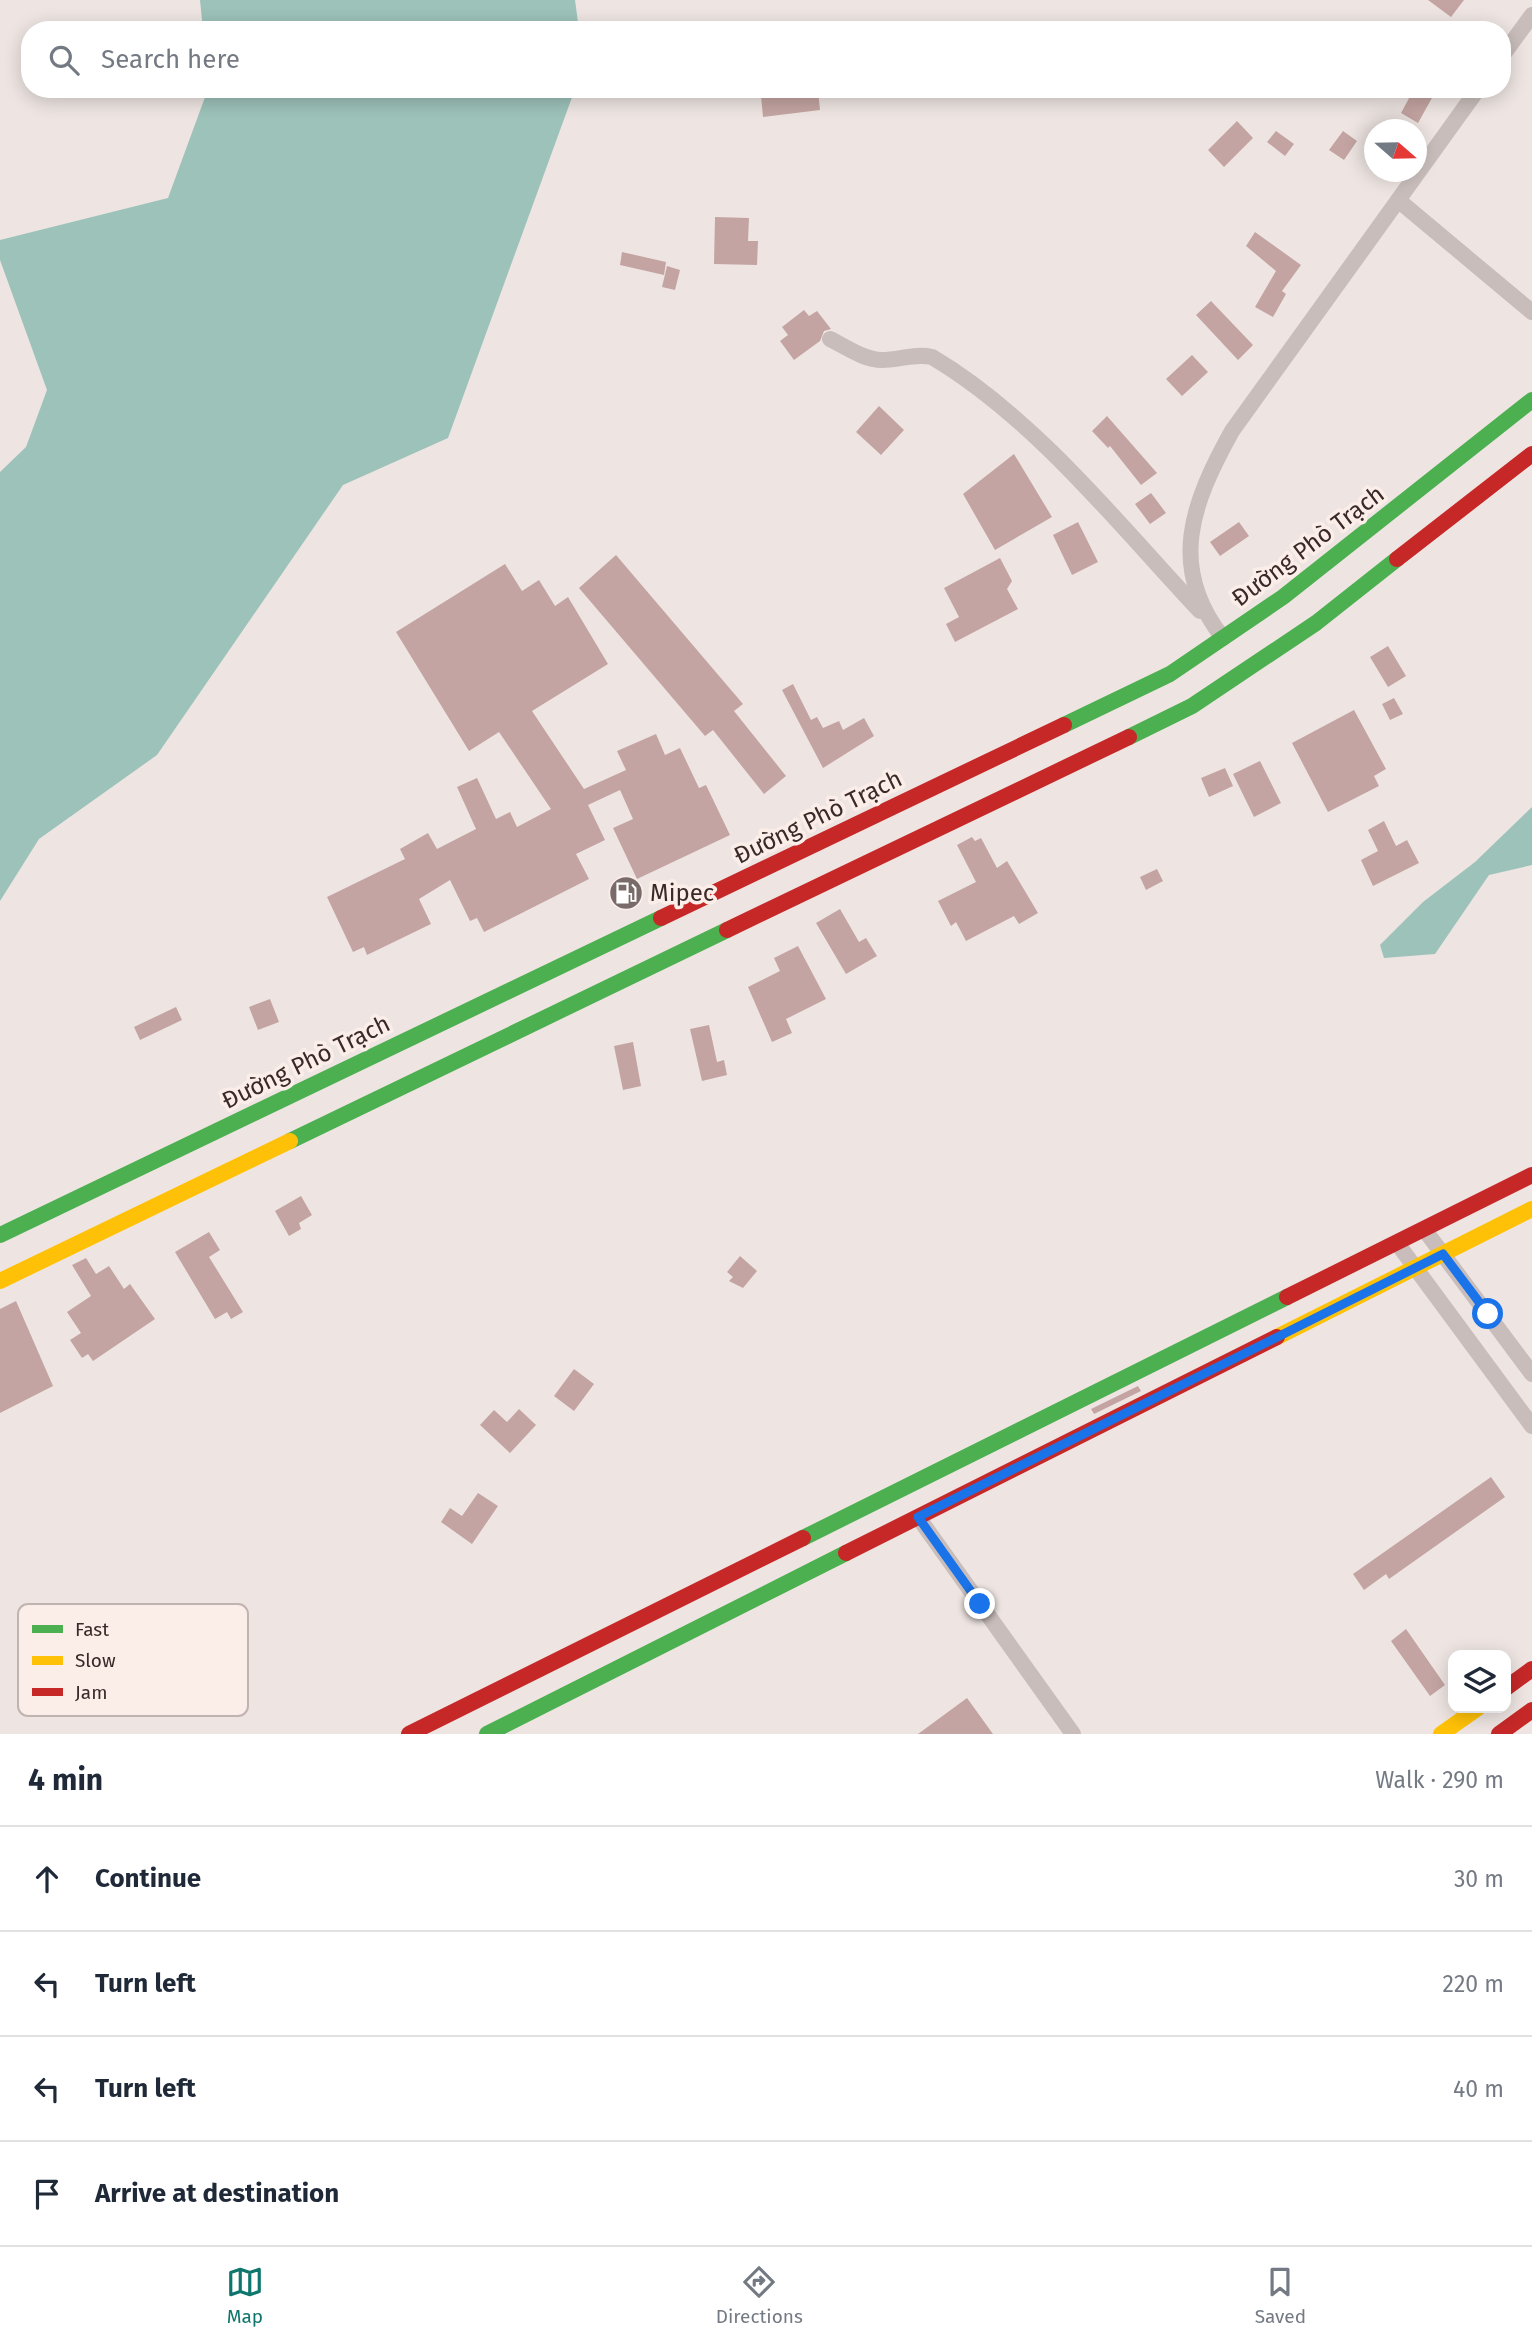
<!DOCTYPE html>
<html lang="en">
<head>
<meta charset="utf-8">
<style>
	body { margin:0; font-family:"Fira Sans",sans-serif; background:#f6f6f7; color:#1f2937 }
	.controls { position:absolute; right:21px; bottom:21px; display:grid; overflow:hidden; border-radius:14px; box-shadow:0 4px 18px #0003 }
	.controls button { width:63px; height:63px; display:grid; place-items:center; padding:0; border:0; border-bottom:2px solid #e0e1e3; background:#fff; color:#1f2937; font:35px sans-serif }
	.compass { position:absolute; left:1364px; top:119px; width:63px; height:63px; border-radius:50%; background:#fff; box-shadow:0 4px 18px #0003; rotate:110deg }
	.stop { position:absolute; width:21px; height:21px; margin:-16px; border:5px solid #1a73e8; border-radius:50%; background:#fff }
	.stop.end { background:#1a73e8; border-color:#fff; box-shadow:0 2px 7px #0008 }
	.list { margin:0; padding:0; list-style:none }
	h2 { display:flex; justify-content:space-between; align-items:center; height:91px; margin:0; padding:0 28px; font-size:30px }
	h2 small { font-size:23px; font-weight:400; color:#747a83 }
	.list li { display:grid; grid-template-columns:46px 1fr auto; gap:21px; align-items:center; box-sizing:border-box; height:105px; padding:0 28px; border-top:2px solid #e0e1e3 }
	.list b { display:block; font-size:26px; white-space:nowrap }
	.list em { font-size:23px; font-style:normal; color:#747a83 }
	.icon { flex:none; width:38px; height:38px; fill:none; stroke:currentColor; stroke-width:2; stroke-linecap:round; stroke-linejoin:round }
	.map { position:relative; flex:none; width:1532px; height:1734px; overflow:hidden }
	.search { position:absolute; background:#fff; box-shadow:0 4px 18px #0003; left:21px; right:21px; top:21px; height:77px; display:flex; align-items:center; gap:18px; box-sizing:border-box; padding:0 24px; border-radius:28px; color:#747a83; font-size:26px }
	.sheet { height:511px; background:#fff }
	nav { display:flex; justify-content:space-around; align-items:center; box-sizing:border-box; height:98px; border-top:2px solid #e0e1e3; background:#fff; font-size:19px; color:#747a83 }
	nav a { display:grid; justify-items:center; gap:4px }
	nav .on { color:#0f766e }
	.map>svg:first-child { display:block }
</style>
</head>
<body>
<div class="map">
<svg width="1532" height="1734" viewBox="0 0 1532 1734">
	<rect width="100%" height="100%" fill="#eee5e2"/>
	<path fill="#9cc2b9" d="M200,0H575L579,30H203Z
		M208,89H575L448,438L343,485L157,755L39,839L0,901V472L26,447L47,390L0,260V240L168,198Z
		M1532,807V865L1489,875L1435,954L1384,958L1380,945L1423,902L1475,862Z"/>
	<path fill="#c3a4a2" d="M1428,0H1464L1451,17Z
		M1414,89H1437L1418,123L1401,113Z
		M818,90L820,110L763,117L761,96Z
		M1237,121L1253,138L1224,167L1208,150Z
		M1276,131L1294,144L1285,156L1267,142Z
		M1343,131L1357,141L1344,160L1329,150Z
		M715,217L749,218L748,241H758L757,265L714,264Z
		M1255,232L1301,265L1282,291L1286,294L1273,317L1255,307L1276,271L1246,246Z
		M622,252L666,262L664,275L620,265Z
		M667,266L680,270L675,290L662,287Z
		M1211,301L1253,345L1238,360L1196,315Z
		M804,310L809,316L817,311L831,329L824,331L820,341L794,360L780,341L788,335L782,327Z
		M1192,355L1208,372L1182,396L1166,379Z
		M879,406L904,430L881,455L856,432Z
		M1107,416L1157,473L1141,485L1110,446L1108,448L1092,431Z
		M1014,454L1052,517L995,550L963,494Z
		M1151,493L1166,513L1150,524L1135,504Z
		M1078,522L1098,562L1072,575L1053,535Z
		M1239,522L1249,536L1220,556L1210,542Z
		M616,555L743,704L734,711L786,776L764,794L713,730L705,736L579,588Z
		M1000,558L1012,581L1007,589L1018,609L955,642L946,624L959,617L944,588Z
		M505,564L522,591L539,580L555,606L568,597L608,664L532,711L584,789L626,770L617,751L656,734L665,755L680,748L699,788L706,785L730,835L637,879L613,828L633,819L620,790L588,805L605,840L576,854L589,879L484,932L477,918L470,921L450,880L419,899L431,924L367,955L364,947L353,952L327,897L405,859L400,849L428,833L437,849L476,829L457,787L477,778L496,819L510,812L517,827L551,809L499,732L469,751L396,632Z
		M1388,646L1406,676L1388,687L1370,657Z
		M793,684L811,720L817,717L823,728L839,721L843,730L864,718L874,736L823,768L782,690Z
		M1394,698L1403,714L1390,720L1382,704Z
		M1354,710L1386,769L1374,776L1379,786L1328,812L1292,743Z
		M1260,761L1281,803L1254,817L1233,774Z
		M1225,768L1233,786L1209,797L1201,778Z
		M1384,821L1396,846L1407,840L1419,863L1373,886L1361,860L1378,851L1368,830Z
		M972,837L975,841L981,838L997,868L1007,861L1038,913L1019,924L1014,916L966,941L956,922L951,926L938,901L976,882L957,845Z
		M1157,869L1163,881L1146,890L1140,877Z
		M840,909L859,942L866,938L877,956L846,974L816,923Z
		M798,946L826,999L786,1019L792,1033L772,1042L748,987L780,971L774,958Z
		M270,999L279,1022L258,1030L249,1007Z
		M176,1007L182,1020L140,1040L134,1027Z
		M709,1025L717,1062L724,1060L727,1075L702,1081L690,1029Z
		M633,1042L641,1086L623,1090L614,1046Z
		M301,1196L312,1215L299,1223L301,1229L289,1236L275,1211Z
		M209,1232L220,1250L209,1257L243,1312L231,1319L227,1312L215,1319L175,1252Z
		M740,1256L757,1271L743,1288L729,1281L733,1277L727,1272Z
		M86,1258L96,1274L109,1266L124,1289L130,1284L155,1319L93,1361L88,1354L82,1358L70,1340L81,1333L67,1312L91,1296L72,1265Z
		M16,1301L53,1386L0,1413V1309Z
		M574,1369L594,1384L574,1411L554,1396Z
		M1138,1386L1141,1391L1094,1414L1091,1409Z
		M519,1409L536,1425L510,1453L480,1425L494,1410L507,1422Z
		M1491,1477L1505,1497L1389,1579L1386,1574L1364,1590L1353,1574Z
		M478,1493L498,1506L472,1544L441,1522L450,1508L462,1516Z
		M1406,1629L1445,1685L1430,1696L1391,1641Z
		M967,1698L993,1734H918Z"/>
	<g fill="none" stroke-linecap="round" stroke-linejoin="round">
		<path stroke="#c8bdba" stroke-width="16" d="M1502,56L1532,15
			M1398,200L1532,312
			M830,339C846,347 864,360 882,360C899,360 915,353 932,357C1035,418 1119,525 1200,611
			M1223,638C1167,567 1192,503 1232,431L1478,89
			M1424,1229L1532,1374
			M1397,1243L1532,1426
			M918,1517L1073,1734"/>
		<path stroke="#4caf50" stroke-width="16" d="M1064,725L1170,674L1283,597L1532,400
			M1129,737L1192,706L1316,623L1397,559
			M290,1141L727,930
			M0,1235L661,918
			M803,1538L1287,1297
			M487,1734L846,1553"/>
		<path stroke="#ffc107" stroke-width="16" d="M0,1281L290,1141
			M1277,1337L1532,1209
			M1441,1734L1478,1708"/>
		<path stroke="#c62828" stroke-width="16" d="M1397,559L1532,454
			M661,918L1064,725
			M727,930L1129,737
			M1287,1297L1532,1175
			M846,1553L1277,1337
			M1506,1688L1532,1669
			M409,1734L803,1538
			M1499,1734L1532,1710"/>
	</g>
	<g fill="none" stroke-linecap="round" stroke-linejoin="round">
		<path stroke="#1a73e8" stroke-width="9" d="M980,1604L918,1517L1443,1254L1488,1314"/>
	</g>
	<defs>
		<g id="fuel-disc" transform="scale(1.75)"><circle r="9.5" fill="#786b69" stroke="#fbeee9"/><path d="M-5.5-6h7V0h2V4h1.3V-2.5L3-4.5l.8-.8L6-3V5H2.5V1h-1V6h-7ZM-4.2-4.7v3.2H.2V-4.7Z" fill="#fff"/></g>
	</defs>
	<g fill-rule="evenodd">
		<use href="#fuel-disc" x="626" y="893"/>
	</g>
	<g text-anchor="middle" stroke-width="7" stroke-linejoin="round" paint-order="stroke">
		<g font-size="24" fill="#392928" stroke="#fbeee9">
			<text transform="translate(1308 546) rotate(-37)" y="8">Đường Phò Trạch</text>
			<text transform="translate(818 817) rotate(-26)" y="8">Đường Phò Trạch</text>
			<text transform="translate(306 1062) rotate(-26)" y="8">Đường Phò Trạch</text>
		</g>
		<g font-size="24" fill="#392928" stroke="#fbeee9" text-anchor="start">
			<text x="650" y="901">Mipec</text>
		</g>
	</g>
	<rect x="18" y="1604" width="230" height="112" rx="10" fill="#fbeee9" stroke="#c1b3af" stroke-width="2"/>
	<rect x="32" y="1625" width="31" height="8" fill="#4caf50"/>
	<rect x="32" y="1656" width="31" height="9" fill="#ffc107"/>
	<rect x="32" y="1688" width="31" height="8" fill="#c62828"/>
	<g font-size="19" fill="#392928">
		<text x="75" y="1636">Fast</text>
		<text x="75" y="1667">Slow</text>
		<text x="75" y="1699">Jam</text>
	</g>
</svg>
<div class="controls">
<button><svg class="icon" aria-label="layers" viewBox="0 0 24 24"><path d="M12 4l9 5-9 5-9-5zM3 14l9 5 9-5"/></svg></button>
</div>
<svg class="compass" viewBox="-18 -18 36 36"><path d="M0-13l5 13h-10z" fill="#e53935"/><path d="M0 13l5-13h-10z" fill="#747a83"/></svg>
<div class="stop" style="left:1488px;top:1314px"></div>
<div class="stop end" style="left:980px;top:1604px"></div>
<div class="search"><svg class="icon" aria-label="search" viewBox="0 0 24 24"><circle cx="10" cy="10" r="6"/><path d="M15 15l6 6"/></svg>Search here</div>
</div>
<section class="sheet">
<h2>4 min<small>Walk · 290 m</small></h2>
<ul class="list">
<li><svg class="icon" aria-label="ahead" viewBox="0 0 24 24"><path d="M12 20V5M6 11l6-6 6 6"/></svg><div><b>Continue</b></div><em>30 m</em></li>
<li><svg class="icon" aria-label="left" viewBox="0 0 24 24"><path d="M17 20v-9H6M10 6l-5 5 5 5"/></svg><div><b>Turn left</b></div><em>220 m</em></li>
<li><svg class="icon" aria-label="left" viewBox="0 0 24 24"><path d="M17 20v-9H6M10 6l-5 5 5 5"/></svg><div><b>Turn left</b></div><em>40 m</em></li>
<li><svg class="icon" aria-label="arrive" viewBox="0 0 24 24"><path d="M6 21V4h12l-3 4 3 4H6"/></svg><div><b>Arrive at destination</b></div></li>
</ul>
</section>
<nav>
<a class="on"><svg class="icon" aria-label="map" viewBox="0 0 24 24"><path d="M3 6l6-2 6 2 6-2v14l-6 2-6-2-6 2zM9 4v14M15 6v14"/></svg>Map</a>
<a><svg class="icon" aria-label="directions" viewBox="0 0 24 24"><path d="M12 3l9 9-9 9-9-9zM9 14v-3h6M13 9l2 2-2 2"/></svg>Directions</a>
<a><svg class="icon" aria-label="saved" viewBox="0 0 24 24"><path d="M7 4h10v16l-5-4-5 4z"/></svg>Saved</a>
</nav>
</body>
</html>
